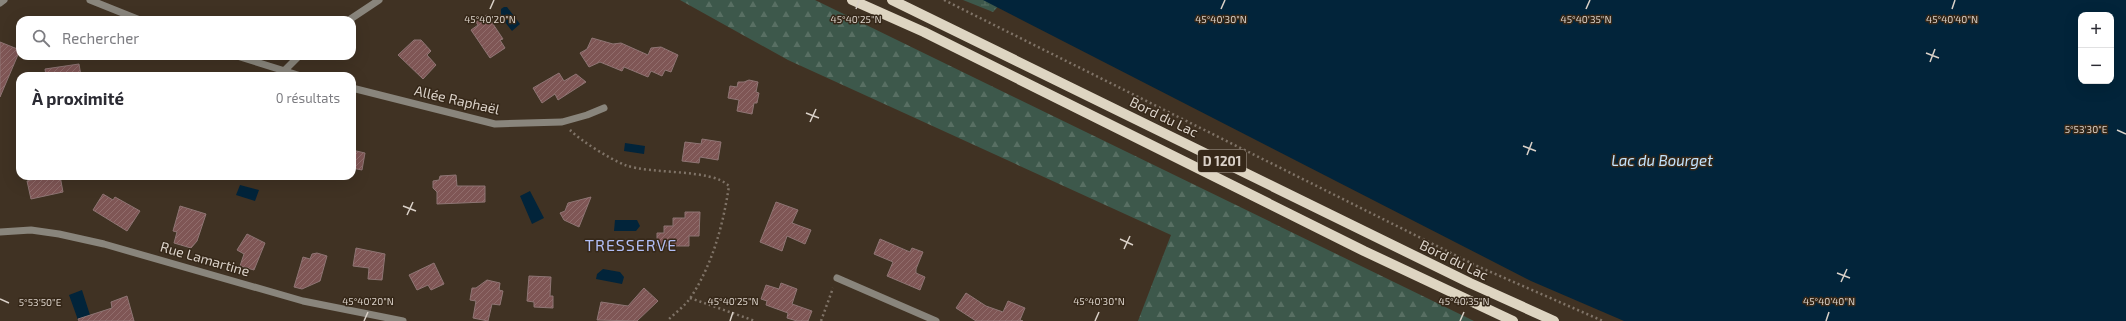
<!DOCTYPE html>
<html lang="fr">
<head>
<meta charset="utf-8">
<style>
	body { margin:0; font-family:"Exo 2",sans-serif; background:#f2f2f3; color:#2b2b33 }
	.controls { position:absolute; right:12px; top:12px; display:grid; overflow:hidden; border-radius:8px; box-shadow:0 4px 16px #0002 }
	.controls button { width:36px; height:36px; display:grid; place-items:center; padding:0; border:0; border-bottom:1px solid #e1e1e2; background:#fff; color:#2b2b33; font:20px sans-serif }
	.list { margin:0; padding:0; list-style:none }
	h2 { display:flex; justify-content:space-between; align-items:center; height:52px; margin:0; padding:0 16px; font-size:17px }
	h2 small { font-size:13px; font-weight:400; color:#7c7c81 }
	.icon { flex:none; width:22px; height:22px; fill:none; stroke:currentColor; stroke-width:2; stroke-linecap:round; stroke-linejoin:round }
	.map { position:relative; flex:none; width:2126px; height:321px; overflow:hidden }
	.search { position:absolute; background:#fff; box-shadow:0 4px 16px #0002; left:16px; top:16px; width:340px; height:44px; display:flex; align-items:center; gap:10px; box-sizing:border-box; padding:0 14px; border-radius:12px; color:#7c7c81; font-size:15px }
	.panel { position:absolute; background:#fff; box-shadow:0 4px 16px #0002; left:16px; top:72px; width:340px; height:108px; border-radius:12px }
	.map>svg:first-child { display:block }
</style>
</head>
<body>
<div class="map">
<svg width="2126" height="321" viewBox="0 0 2126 321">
	<defs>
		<pattern id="forest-firs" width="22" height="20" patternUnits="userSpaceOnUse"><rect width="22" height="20" fill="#3d584b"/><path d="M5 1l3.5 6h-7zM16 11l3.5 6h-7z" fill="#586f63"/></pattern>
		<pattern id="wetland-marsh" width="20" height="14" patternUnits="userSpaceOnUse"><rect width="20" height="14" fill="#3d584b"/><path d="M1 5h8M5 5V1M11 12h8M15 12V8" fill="none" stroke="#586f63"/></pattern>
		<pattern id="building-hatch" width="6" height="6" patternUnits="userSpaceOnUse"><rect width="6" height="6" fill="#7f5655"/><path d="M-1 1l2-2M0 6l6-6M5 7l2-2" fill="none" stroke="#916d6c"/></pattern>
	</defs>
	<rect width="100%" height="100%" fill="#403223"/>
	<path fill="url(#forest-firs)" d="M680,0H815L1474,321H1138L1171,235L788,60Z"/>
	<path fill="url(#wetland-marsh)" d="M963,0H1004L993,12Z"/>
	<path fill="#02243a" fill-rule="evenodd" d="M983,0H2126V321H1624L1531,281ZM2081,15H2111V81H2081Z
		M504,7H507L520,24L512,31L501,17V9Z
		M625,143L645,146L644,154L624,151Z
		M240,185L259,190L255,201L236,195Z
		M530,191L544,218L532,224L520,196Z
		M615,220H637L640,226L636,231H614Z
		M603,269L620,272L624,277L622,284L596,279L597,274Z
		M82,290L90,315L78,320L69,295Z"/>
	<path fill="url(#building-hatch)" stroke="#8f7574" d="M487,15L503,39L500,40L505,48L490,58L471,30L478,25L476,22Z
		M592,38L613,44L621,43L648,55L651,48L661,47L678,55L671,72L665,70L662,76L651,71L648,77L624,67L622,71L600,62L589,67L580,53L587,49Z
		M414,40H421L431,51L427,55L436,65L423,79L398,55Z
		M0,42L20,50L0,97Z
		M79,64L81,76H46L45,69Z
		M559,73L564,81L576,74L586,82L558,100L555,94L542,103L533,88Z
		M749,80L758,82L756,92L759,93L757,103H754L752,114L737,111L739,100L728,98L730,86L737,87L738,82H744Z
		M702,139L721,142L718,160L700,157L699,163L682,161L685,142L701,144Z
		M352,150L365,153L362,170L352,168Z
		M456,175L457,186H485V202L437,204V192L433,188V181L439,180L440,176Z
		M36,176H60L63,192L31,199L27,181L36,179Z
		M103,194L113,200L115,197L140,211L127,231L93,210Z
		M591,197L579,227L564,220L560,213L565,211L568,203Z
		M776,202L798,210L792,223L811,230L805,244L787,236L782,251L760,242Z
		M180,206L206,214L197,241L191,248L174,243L177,232L173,231Z
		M685,212H700L699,236H689V246H657V233H664V226H673V218H685Z
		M247,234L265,243L254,270L240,266L244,254L237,250Z
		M880,239L910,252L912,248L923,252L916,269V273L925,277L920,290L887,276L893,262L874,254Z
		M356,248L385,254L382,280L368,279L369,268L353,266Z
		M317,253L327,256L320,281L302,289L294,287L303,257L310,259L312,254Z
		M434,263L444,284L431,290L428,285L417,290L409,275Z
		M529,276L551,277L550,296H553V308L534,307V302L527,301Z
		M487,280L500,283L499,290L503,291L500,305L492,304L488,321L473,318L476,301L470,300L472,288H476Z
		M781,283L797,289L792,304L812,311L808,321H797L787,318L788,313L766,305L767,301L761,299L766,285L779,289Z
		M644,288L658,301L637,321L597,320L601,302L628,306Z
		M966,293L986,306L1003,312L1008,301L1025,308L1020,320L1023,321H976L956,308Z
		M127,296L134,321H79L78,319L112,308L111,302Z"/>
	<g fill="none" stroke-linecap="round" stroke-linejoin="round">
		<path stroke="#7f7367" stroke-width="2.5" stroke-dasharray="2 3" stroke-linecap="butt" d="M944,0L1477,266L1603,321
			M570,130C581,141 610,159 625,165C652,175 711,168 729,186C723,225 713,263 691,297C685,306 675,313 667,321
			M690,298L755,321
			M821,321L833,288"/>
		<path stroke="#89857c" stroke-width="7" d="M90,0L140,20
			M0,3L4,0
			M349,20L379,0
			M237,56L301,76
			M283,72L299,56
			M352,88L495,124L562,122L587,115L604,108
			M0,232L31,230L59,234L104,244L303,301L403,321
			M837,278L936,321"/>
		<path stroke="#ded5c2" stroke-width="10" d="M852,0L924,32L1364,251L1513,321
			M892,0L1470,283L1554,321"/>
	</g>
	<path fill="none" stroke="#dad1c8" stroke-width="1.5" d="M490,9L494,0M856,9L859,0M1221,9L1225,0M1586,9L1590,0M1952,9L1955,0M1926,53L1939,58M1930,62L1935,49M806,113L819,118M810,122L816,109M2117,130L2126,134M1523,146L1536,151M1527,155L1532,142M403,206L416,211M407,215L413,202M1120,239L1133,245M1124,249L1130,236M1837,273L1850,278M1841,282L1847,269M0,299L9,303M364,321L368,312M730,321L733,312M1095,321L1099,312M1460,321L1464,312M1826,321L1829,312"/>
	<g text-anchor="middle" stroke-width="3" stroke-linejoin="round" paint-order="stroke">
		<rect fill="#362819" stroke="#a99e94" stroke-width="1" x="1198" y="150" width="48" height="22" rx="3"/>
		<g font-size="13" font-weight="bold" fill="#dad1c8">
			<text x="1222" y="166">D 1201</text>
		</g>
		<g font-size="14" fill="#dad1c8" stroke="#362819">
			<text transform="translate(457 100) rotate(13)" y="5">Allée Raphaël</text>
			<text transform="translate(1164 117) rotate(26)" y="5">Bord du Lac</text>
			<text transform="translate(205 259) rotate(16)" y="5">Rue Lamartine</text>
			<text transform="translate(1454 260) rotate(26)" y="5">Bord du Lac</text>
		</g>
		<g font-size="15" font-style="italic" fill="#c1e3fe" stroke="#362819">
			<text x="1662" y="166">Lac du Bourget</text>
		</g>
		<g font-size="16" letter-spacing="1" fill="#b1bef5" stroke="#362819">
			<text x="631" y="251">TRESSERVE</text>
		</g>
	</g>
	<g font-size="10" text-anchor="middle" fill="#dad1c8" stroke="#362819" stroke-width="3" stroke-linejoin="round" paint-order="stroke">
		<text x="856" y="23">45°40'25"N</text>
		<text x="1221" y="23">45°40'30"N</text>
		<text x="1952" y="23">45°40'40"N</text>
		<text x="490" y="23">45°40'20"N</text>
		<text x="1586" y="23">45°40'35"N</text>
		<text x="2086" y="133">5°53'30"E</text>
		<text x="368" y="305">45°40'20"N</text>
		<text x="733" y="305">45°40'25"N</text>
		<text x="1099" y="305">45°40'30"N</text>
		<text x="1464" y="305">45°40'35"N</text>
		<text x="1829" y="305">45°40'40"N</text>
		<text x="40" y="306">5°53'50"E</text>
	</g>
</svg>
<div class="controls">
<button>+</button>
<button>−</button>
</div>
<div class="search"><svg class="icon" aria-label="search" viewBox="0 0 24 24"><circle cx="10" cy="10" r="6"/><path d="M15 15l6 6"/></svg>Rechercher</div>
<section class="panel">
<h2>À proximité<small>0 résultats</small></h2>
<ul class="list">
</ul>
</section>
</div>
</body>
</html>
